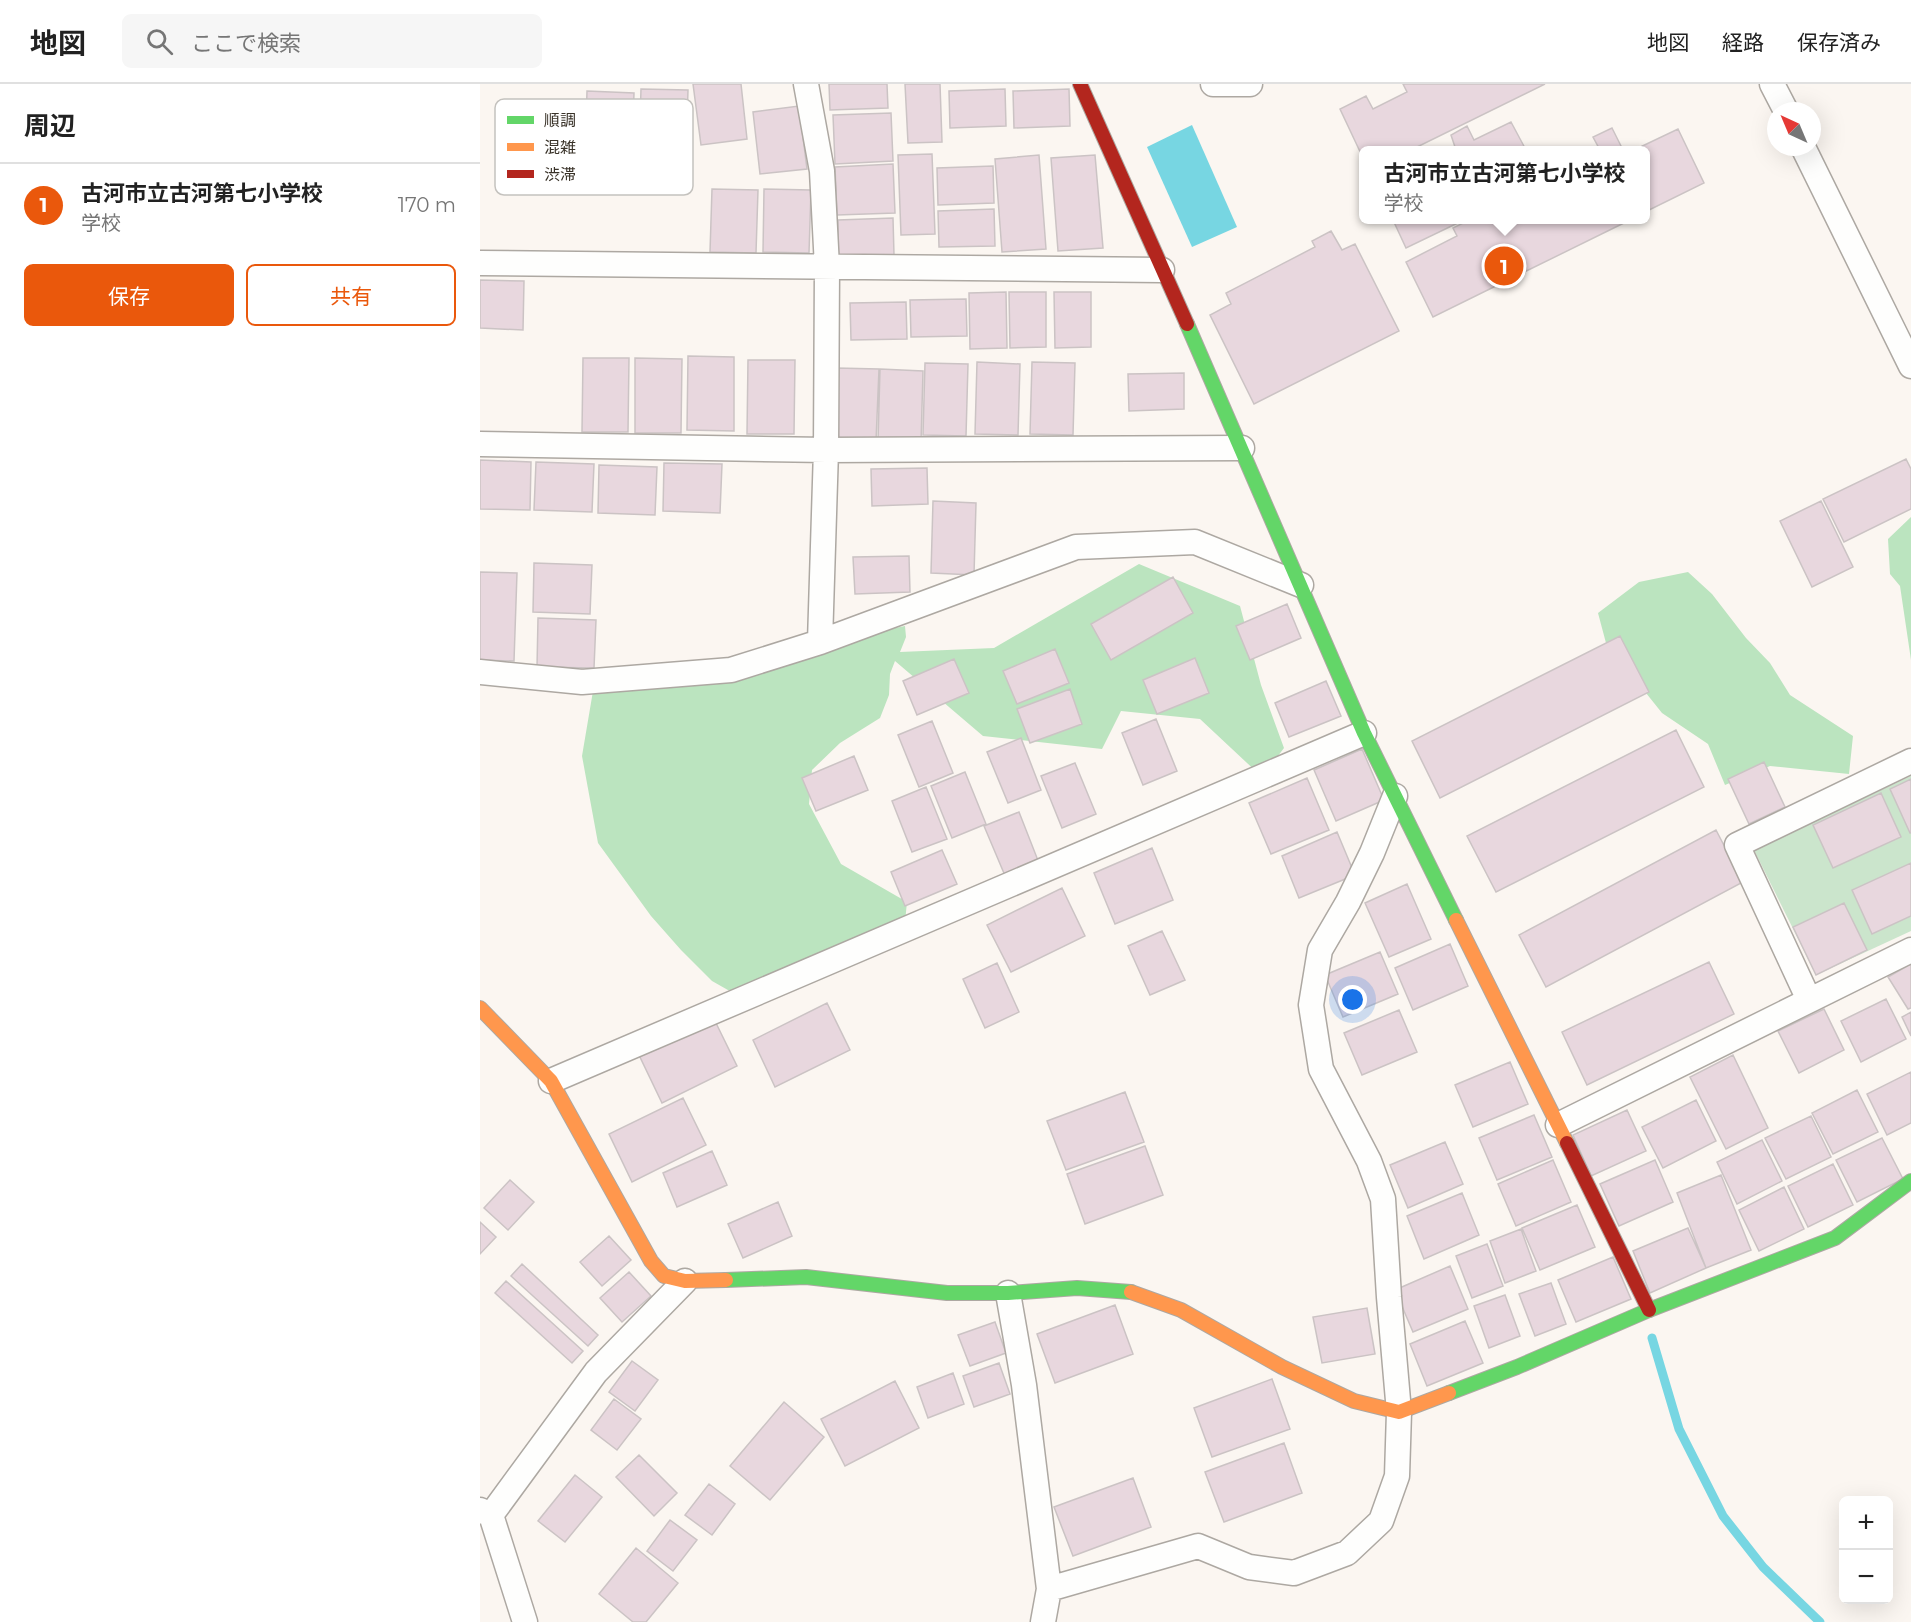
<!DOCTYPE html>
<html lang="ja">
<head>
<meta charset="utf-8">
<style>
	body { margin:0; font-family:Montserrat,"Noto Sans JP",sans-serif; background:#f6f6f6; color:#222 }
	.controls { position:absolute; right:18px; bottom:18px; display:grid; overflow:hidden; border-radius:9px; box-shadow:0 6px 24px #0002 }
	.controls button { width:54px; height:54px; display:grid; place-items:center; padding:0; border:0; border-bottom:2px solid #e0e0e0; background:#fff; color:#222; font:30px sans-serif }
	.compass { position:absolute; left:1287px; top:18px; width:54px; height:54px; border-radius:50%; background:#fff; box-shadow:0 6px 24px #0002; rotate:316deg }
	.you { position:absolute; left:873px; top:916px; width:21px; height:21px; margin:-15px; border:4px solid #fff; border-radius:50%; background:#1a73e8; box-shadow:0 0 0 9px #1a73e833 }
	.badge { display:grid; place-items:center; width:39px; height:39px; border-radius:50%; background:#ea580c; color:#fff; font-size:20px; font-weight:700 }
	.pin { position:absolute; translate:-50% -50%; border:3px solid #fff; box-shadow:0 2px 6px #0006 }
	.popup { position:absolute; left:879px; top:62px; width:291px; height:78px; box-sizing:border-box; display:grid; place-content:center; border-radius:9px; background:#fff; filter:drop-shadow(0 2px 4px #0005); font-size:20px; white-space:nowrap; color:#767676 }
	.popup b { font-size:22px; color:#222 }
	.popup::after { content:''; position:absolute; left:50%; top:100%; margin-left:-12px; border:12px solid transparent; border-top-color:#fff }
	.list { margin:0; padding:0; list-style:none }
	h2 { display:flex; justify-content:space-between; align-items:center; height:78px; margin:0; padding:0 24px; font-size:26px }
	h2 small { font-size:20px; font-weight:400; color:#767676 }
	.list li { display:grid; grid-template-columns:39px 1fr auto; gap:18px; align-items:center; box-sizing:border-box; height:84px; padding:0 24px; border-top:2px solid #e0e0e0 }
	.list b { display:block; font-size:22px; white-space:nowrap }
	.list p { margin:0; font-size:20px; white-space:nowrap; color:#767676 }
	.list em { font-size:20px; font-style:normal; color:#767676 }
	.actions { display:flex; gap:12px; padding:18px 24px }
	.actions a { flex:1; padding:14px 0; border:2px solid #ea580c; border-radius:9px; text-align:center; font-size:21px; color:#ea580c }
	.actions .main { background:#ea580c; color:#fff }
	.icon { flex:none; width:33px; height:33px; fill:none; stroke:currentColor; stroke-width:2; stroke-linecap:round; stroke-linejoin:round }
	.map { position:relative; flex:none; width:1431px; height:1538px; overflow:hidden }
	header { display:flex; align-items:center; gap:36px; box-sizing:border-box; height:84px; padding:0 30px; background:#fff; border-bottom:2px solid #e0e0e0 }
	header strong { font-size:28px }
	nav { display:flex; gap:33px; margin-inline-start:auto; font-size:21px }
	.search { width:420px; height:54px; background:#f6f6f6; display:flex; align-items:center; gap:15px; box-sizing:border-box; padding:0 21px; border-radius:9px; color:#767676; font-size:22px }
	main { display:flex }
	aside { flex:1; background:#fff }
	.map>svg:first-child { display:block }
</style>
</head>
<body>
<header>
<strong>地図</strong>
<div class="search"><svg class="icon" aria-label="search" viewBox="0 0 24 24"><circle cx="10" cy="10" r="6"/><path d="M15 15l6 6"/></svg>ここで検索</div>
<nav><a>地図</a><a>経路</a><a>保存済み</a></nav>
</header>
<main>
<aside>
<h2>周辺<small></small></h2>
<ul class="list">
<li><span class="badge">1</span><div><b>古河市立古河第七小学校</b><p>学校</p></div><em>170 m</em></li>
</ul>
<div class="actions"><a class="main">保存</a><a>共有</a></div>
</aside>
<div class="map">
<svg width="1431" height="1538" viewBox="0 0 1431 1538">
	<rect width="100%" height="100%" fill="#fbf6f1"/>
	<path fill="#cbe5cc" d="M1431,692V847L1336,891L1274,766Z"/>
	<path fill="#bbe4bf" d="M1431,433V576L1420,502L1410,490L1408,455Z
		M659,480L760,522L781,601L804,664L782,693L720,635L641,627L622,665L503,652L415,577L410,590L409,611L400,634L360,659L332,686L329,720L361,780L427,818L425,838L255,910L232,897L201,866L171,832L118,759L102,672L113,607L425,542L426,553L420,568L514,564Z
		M1208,488L1232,510L1266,554L1290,579L1310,611L1373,652L1369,690L1290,682L1245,701L1228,660L1182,629L1126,559L1118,529L1159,498Z"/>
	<path fill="#77d6e2" d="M712,41L757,143L712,163L667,63Z"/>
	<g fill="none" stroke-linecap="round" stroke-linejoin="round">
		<path stroke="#77d6e2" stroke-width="9" d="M1172,1254L1199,1345L1243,1432L1283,1483L1340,1538"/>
	</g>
	<path fill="#e8d7de" stroke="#cbc3c4" stroke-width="1.5" d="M213,0H261L267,55L221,61Z
		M349,0H407L408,24L350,26Z
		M425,0H460L462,58L428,59Z
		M923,0H1065L931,66H883V74L860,25L886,12L893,25L927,8Z
		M161,5L208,6L206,69L159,67Z
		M525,5L526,42L470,44L469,7Z
		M589,5L590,42L534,44L533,7Z
		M107,7L154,9L152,71L105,70Z
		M319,22L327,85L280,90L273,28Z
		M411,29L413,77L355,80L353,31Z
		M1031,38L1046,66H976L971,51L987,42L994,56Z
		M1132,44L1143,66H1120L1113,53Z
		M1198,45L1224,99L1165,128V66H1154Z
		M452,70L455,150L421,151L418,71Z
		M559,71L566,165L522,168L515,75Z
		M615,71L623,164L578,167L571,74Z
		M413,80L415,129L357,131L355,83Z
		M513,82L514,119L458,121L457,84Z
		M232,105L278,106L276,169L230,168Z
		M284,105L331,106L329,169L283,168Z
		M514,125L515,162L459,163L458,127Z
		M413,134L414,171L358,173V136Z
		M913,136H984L926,164Z
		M989,136H1150L953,233L926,178L977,152L973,144Z
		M851,147L862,166L875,160L919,247L774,320L730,231L751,220L746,209L835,163L832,157Z
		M0,196L44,197L43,246L0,244Z
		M526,208L527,264L490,265L489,209Z
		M529,208H566V263L530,264Z
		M574,208H611V263L575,264Z
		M486,215L487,252L431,253L430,216Z
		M426,218L427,255L371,256L370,219Z
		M208,272L254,273V347L207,346Z
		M103,274H149L148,348H102Z
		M155,274L202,275L201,349H155Z
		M268,276H315L314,350H267Z
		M497,278L540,280L538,351L495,350Z
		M552,278L595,279L593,351L550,350Z
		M445,279L488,280L486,352L443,351Z
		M356,284L399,285L396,357L354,356Z
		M400,285L443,287L441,359L398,357Z
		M704,289V325L649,327L648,290Z
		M1426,375L1431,385V425L1364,458L1343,415Z
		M0,376L51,378L50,426L0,425Z
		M56,378L114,380L112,428L54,426Z
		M184,379L242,380L240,429L183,427Z
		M119,381L177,383L175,431L118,429Z
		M447,384L448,420L392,422L391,385Z
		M453,417L496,419L494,491L451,489Z
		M1341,417L1373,483L1332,503L1300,437Z
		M429,472L430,508L375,510L373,473Z
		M54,479L112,481L110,530L53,528Z
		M0,488L37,489L34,577L0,576Z
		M693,493L713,529L631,576L611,540Z
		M807,520L821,554L770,576L756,542Z
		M58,534L116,536L114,584L57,583Z
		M1140,552L1169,608L960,714L932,657Z
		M575,565L589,599L537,620L523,587Z
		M715,574L729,609L677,630L663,596Z
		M474,575L489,609L437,631L423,597Z
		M846,597L861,632L809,653L795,619Z
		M590,605L602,640L550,659L537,625Z
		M676,635L697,687L663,701L642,649Z
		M452,637L473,689L439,703L418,651Z
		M1196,646L1224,703L1016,808L987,752Z
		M541,654L561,706L528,719L507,668Z
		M882,665L904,716L856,737L834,686Z
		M374,672L388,706L336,727L322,694Z
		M1284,678L1305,723L1269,740L1248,695Z
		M595,679L616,730L582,744L561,692Z
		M485,688L506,740L472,754L451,702Z
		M827,694L849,746L791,770L769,719Z
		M1431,695V749H1430L1410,705Z
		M446,703L467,755L432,768L412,717Z
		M1401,709L1421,753L1353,784L1333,741Z
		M539,728L559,779L526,794L504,742Z
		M1236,746L1263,798L1066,903L1039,851Z
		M857,748L875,791L819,814L802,772Z
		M672,764L693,816L635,840L614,789Z
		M462,766L477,800L425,822L411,788Z
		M1431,779V832L1392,850L1372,806Z
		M927,800L951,855L909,873L885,819Z
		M582,804L605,852L531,888L507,841Z
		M1364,819L1387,866L1336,891L1313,843Z
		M682,847L705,896L670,911L648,862Z
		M970,860L988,902L933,926L915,884Z
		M900,868L918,910L863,933L845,891Z
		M1229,878L1254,930L1107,1001L1082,948Z
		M517,879L539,928L505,944L483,895Z
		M1431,880V924L1428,925L1408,893Z
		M1406,915L1426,955L1381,978L1361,937Z
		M347,919L370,966L295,1003L273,956Z
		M1344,925L1364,966L1319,989L1298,947Z
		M919,926L937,968L882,991L864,949Z
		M1431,928V952L1422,933Z
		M234,935L257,982L182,1019L159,971Z
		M1253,971L1288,1044L1246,1065L1210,993Z
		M1030,978L1048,1020L993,1043L975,1001Z
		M1431,988V1039L1407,1051L1387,1010Z
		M1377,1006L1398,1048L1353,1070L1332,1029Z
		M645,1008L664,1058L586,1086L567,1037Z
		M203,1014L226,1061L152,1098L129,1050Z
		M1216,1016L1236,1057L1183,1084L1162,1043Z
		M1147,1026L1166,1067L1111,1092L1093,1051Z
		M1054,1031L1072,1073L1017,1096L999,1054Z
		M1331,1032L1351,1073L1306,1095L1285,1054Z
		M1402,1054L1423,1095L1377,1118L1356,1076Z
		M1282,1056L1302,1097L1257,1120L1237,1078Z
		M965,1058L983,1100L928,1124L910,1081Z
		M665,1062L683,1111L605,1140L587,1090Z
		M232,1067L247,1101L197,1123L183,1089Z
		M1073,1076L1091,1118L1036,1142L1018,1100Z
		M1175,1076L1193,1118L1139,1142L1120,1100Z
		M1353,1080L1373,1121L1328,1143L1308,1102Z
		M1241,1091L1271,1166L1226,1184L1197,1109Z
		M30,1096L54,1118L28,1146L4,1124Z
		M1304,1103L1324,1145L1279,1167L1259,1126Z
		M982,1109L999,1151L944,1175L927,1132Z
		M298,1118L312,1152L263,1174L248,1140Z
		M1097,1121L1115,1163L1060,1186L1042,1144Z
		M0,1138L16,1153L0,1170Z
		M1208,1144L1226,1184L1170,1209L1153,1167Z
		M1041,1145L1056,1187L1025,1199L1010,1157Z
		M129,1152L151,1176L122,1202L100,1178Z
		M1007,1160L1023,1202L992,1214L976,1172Z
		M1133,1173L1151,1215L1096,1238L1078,1196Z
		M42,1180L118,1251L108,1262L31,1192Z
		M970,1182L988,1225L933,1248L915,1206Z
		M149,1188L171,1212L142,1238L120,1214Z
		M26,1197L103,1267L92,1279L15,1209Z
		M1071,1199L1086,1240L1055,1252L1039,1210Z
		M1025,1211L1040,1252L1009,1264L994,1222Z
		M635,1221L653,1270L575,1299L557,1250Z
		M887,1224L895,1270L842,1279L833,1233Z
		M985,1237L1003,1279L947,1302L930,1260Z
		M515,1238L526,1269L490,1282L478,1251Z
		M152,1277L178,1296L155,1327L129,1308Z
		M519,1279L530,1310L494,1323L483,1292Z
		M473,1289L484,1320L448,1334L437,1303Z
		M792,1295L810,1345L732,1373L714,1324Z
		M415,1297L439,1344L365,1382L341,1335Z
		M134,1315L161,1335L137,1366L111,1346Z
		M304,1318L344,1353L290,1416L250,1382Z
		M804,1359L822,1409L744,1438L725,1388Z
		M159,1371L197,1409L174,1432L136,1393Z
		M95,1391L122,1413L85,1458L58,1437Z
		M653,1394L671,1443L593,1472L574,1423Z
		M229,1400L255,1420L232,1451L205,1431Z
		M190,1436L217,1456L193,1487L167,1467Z
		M156,1464L198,1499L166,1538H153L119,1510Z"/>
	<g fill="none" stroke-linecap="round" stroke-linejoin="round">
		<g stroke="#ada8a2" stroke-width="27">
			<path id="street" d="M326,0L342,87L347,183L346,366L340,558
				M733,0H770
				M1292,0L1306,27
				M1323,63L1431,282
				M0,179L682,186
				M0,360L346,366L762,364
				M0,588L102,598L251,586L340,558L596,463L715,458L821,501
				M1329,916L1257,761L1431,677
				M71,997L884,649
				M1078,1041L1431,866
				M528,1209L544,1301L569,1505L563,1538
				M0,1426L11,1431L45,1538
				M11,1431L116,1288L205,1197
				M569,1505L718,1462L769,1483L814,1489L867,1469L901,1437L917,1392L919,1328L909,1213L903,1115L889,1077L841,985L831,921L840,866L868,818L892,769L915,712"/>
		</g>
		<g stroke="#ada8a2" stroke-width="16">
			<path id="fast" d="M707,240L884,649L976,836
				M246,1196L326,1193L467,1209H528L597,1204L651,1208
				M969,1309L1037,1283L1169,1226L1355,1154L1431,1097"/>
		</g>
		<g stroke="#ada8a2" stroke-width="16">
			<path id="slow" d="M976,836L1087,1059
				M0,924L71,997L171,1177L184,1192L205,1197L246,1196
				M651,1208L701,1226L802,1283L874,1317L919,1328L969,1309"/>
		</g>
		<g stroke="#ada8a2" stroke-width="16">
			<path id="jam" d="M600,0L707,240
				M1087,1059L1169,1226"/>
		</g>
		<use href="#street" stroke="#fefefd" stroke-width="24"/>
		<use href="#fast" stroke="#63d668" stroke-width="14"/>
		<use href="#slow" stroke="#ff974d" stroke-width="14"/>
		<use href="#jam" stroke="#b3261e" stroke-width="14"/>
	</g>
	<rect x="15" y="15" width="198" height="96" rx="9" fill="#fff" stroke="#c4c2be" stroke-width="1.5"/>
	<rect x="27" y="32" width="27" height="8" fill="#63d668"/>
	<rect x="27" y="59" width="27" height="8" fill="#ff974d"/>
	<rect x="27" y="86" width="27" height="8" fill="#b3261e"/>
	<g font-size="16" fill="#393228">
		<text x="64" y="42">順調</text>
		<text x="64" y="69">混雑</text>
		<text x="64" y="96">渋滞</text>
	</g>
</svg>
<div class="controls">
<button>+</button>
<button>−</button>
</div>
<svg class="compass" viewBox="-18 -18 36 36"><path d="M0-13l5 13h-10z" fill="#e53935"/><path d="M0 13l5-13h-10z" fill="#767676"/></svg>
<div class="you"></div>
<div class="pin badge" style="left:1024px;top:182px">1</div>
<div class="popup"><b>古河市立古河第七小学校</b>学校</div>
</div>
</main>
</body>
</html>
